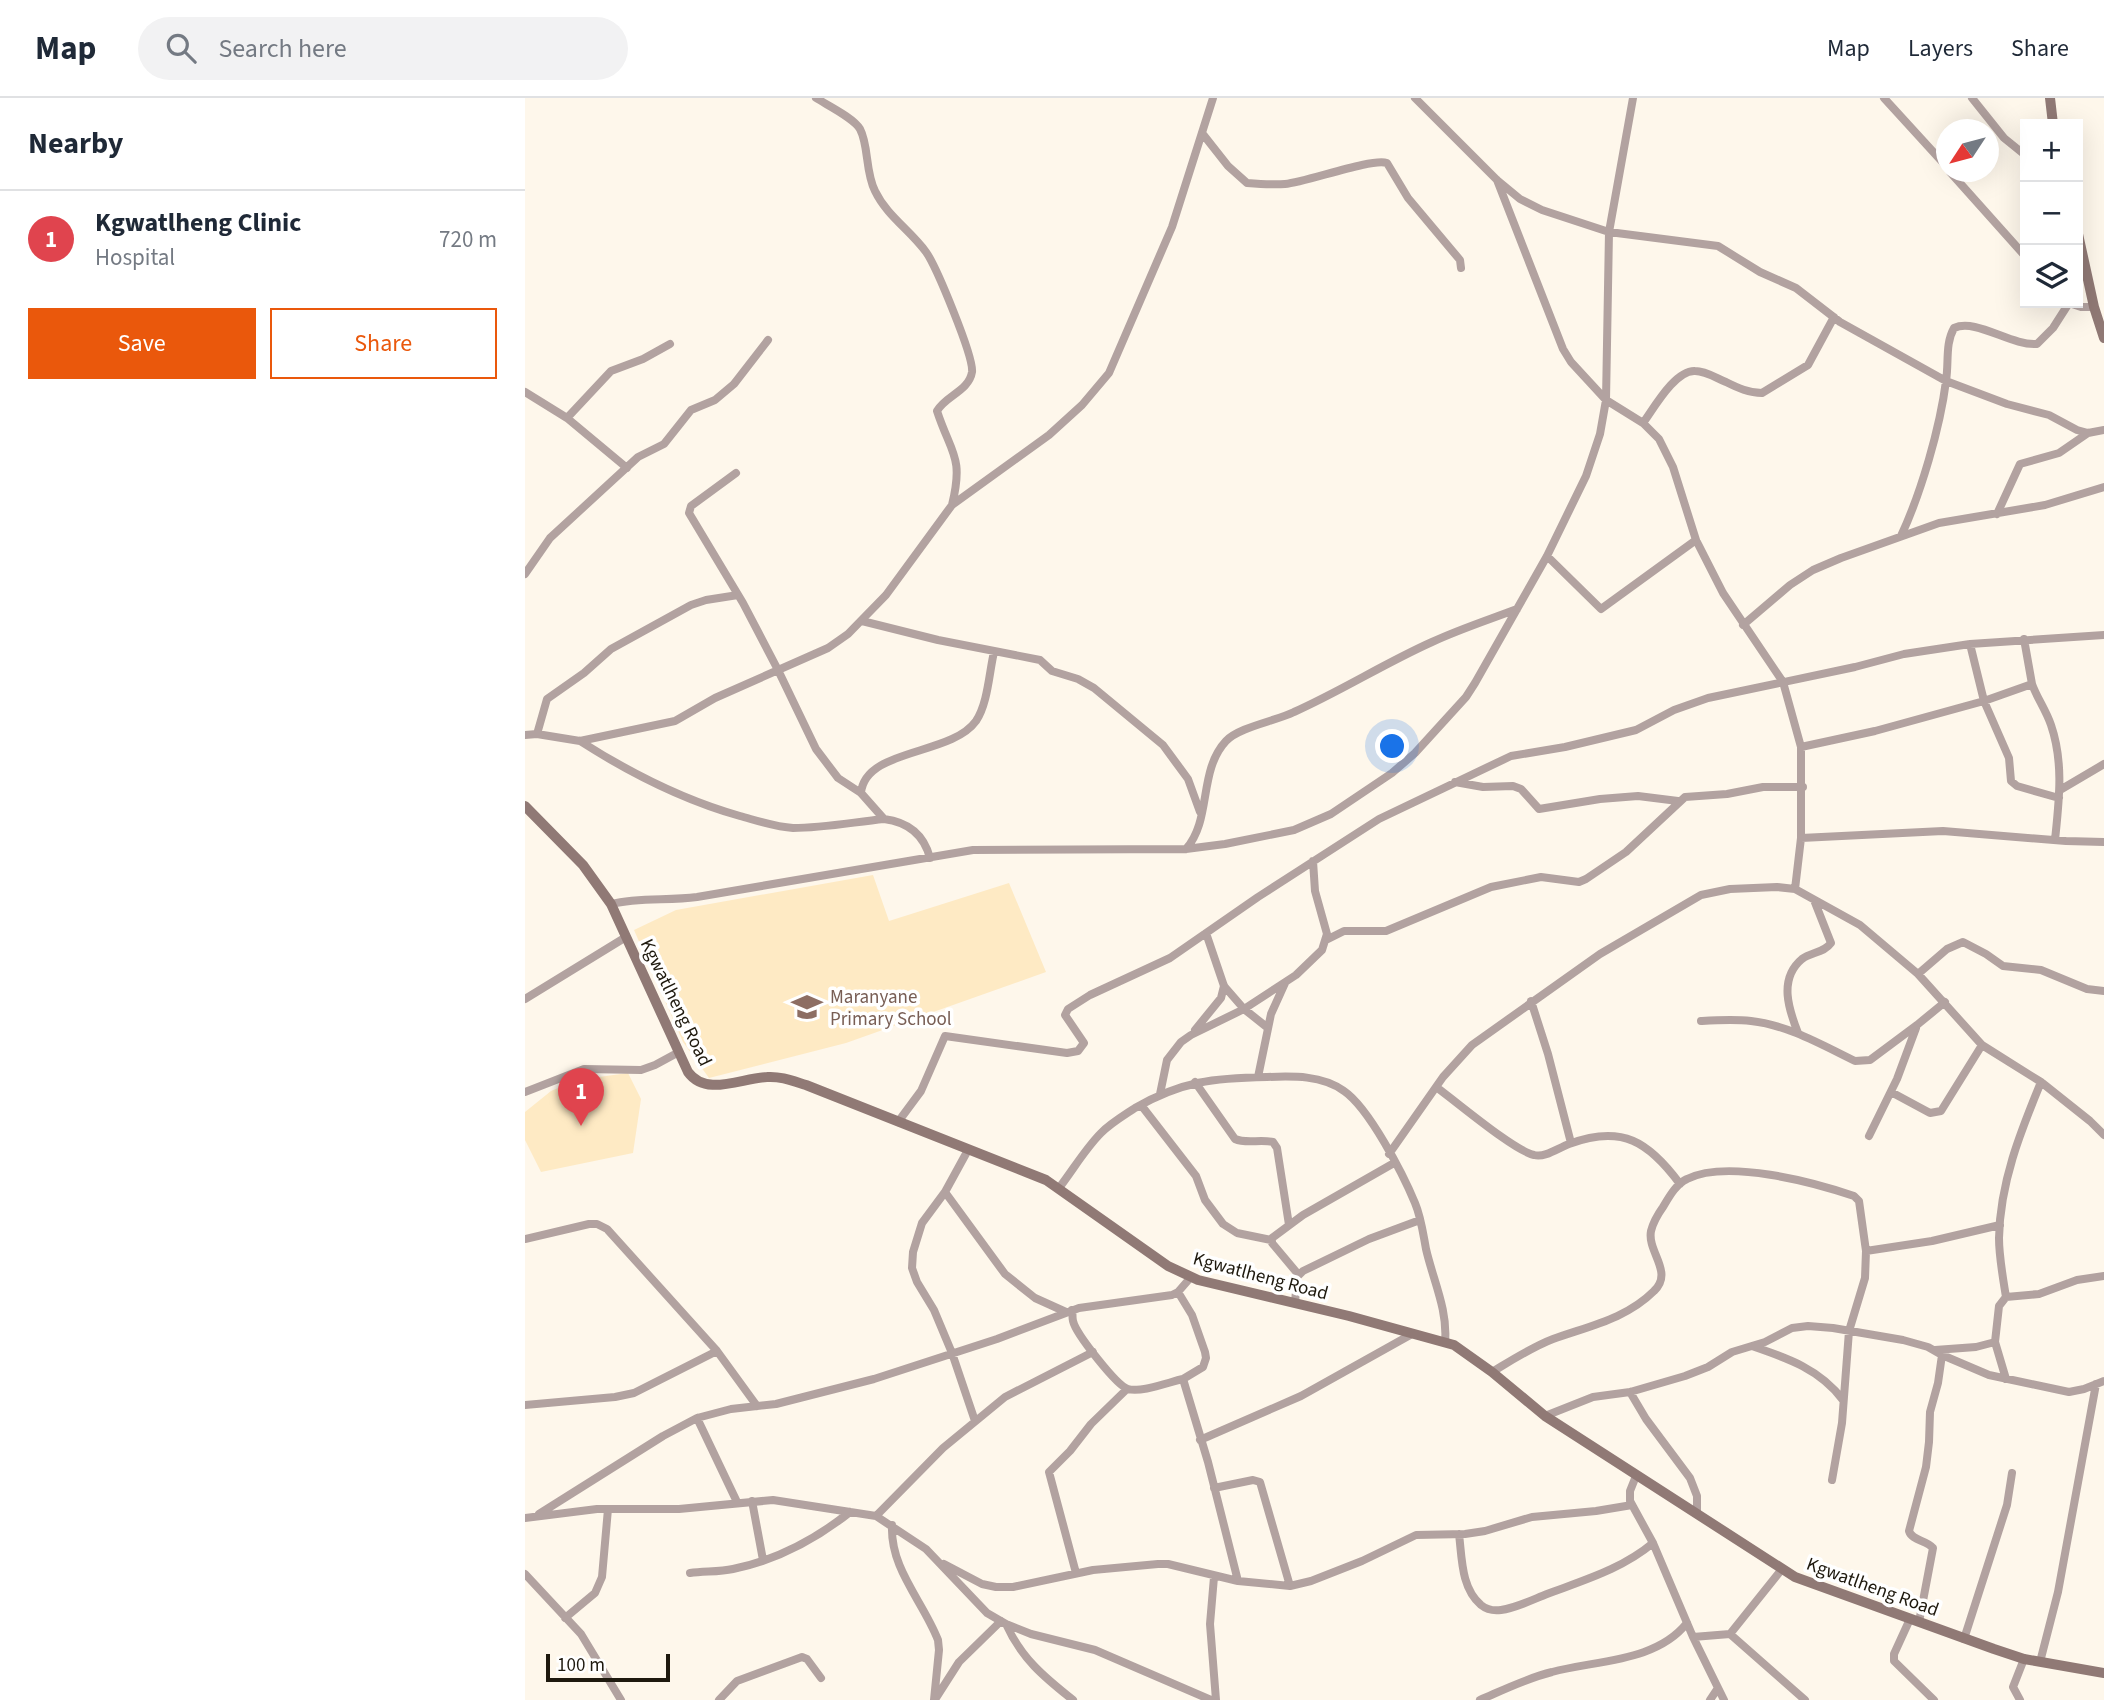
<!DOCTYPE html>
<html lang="en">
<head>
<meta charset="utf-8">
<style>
	body { margin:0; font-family:"Source Sans 3",sans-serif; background:#f2f2f3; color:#1f2937 }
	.controls { position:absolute; right:21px; top:21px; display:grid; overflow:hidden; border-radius:0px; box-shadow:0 7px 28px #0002 }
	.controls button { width:63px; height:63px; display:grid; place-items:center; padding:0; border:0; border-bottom:2px solid #e0e1e3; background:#fff; color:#1f2937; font:35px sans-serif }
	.compass { position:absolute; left:1411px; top:21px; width:63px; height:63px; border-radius:50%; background:#fff; box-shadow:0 7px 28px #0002; rotate:234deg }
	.scale { position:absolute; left:21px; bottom:18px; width:124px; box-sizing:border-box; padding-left:7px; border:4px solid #1e190e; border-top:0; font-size:19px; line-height:24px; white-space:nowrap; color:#1e190e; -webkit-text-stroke:5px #fff; paint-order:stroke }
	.you { position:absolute; left:868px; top:649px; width:24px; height:24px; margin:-18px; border:5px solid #fff; border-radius:50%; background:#1a73e8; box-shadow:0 0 0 10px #1a73e833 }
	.badge { display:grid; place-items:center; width:46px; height:46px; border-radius:50%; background:#ea580c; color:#fff; font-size:23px; font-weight:700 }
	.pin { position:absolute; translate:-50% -58px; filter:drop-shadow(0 2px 4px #0008) }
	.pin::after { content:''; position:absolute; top:37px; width:24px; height:21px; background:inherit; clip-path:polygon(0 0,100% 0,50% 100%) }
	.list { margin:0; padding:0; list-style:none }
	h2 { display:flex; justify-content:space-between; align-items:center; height:91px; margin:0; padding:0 28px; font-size:30px }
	h2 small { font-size:23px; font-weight:400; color:#747a83 }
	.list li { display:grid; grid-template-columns:46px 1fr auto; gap:21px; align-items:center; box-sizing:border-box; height:98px; padding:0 28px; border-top:2px solid #e0e1e3 }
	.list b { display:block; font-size:26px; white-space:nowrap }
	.list p { margin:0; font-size:23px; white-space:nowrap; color:#747a83 }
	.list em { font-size:23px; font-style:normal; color:#747a83 }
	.actions { display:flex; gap:14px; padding:21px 28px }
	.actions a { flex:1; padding:16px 0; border:2px solid #ea580c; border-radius:0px; text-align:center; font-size:24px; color:#ea580c }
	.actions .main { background:#ea580c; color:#fff }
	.icon { flex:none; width:38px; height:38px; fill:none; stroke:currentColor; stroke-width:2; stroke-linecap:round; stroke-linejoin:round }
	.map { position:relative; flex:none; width:1579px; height:1602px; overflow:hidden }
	header { display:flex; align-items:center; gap:42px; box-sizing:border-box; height:98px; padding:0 35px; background:#fff; border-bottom:2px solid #e0e1e3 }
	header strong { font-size:33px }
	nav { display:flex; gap:38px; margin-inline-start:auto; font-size:24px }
	.search { width:490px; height:63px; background:#f2f2f3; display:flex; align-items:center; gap:18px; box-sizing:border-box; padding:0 24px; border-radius:38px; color:#747a83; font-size:26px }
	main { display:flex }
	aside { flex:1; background:#fff }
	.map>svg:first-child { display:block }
</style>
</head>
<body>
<header>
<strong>Map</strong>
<div class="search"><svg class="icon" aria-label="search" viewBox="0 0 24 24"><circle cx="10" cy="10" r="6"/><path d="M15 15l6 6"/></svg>Search here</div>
<nav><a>Map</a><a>Layers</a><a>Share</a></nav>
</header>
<main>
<aside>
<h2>Nearby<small></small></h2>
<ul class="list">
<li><span class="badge" style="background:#e0444e">1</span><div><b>Kgwatlheng Clinic</b><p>Hospital</p></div><em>720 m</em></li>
</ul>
<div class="actions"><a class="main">Save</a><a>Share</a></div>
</aside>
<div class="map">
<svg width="1579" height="1602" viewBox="0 0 1579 1602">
	<rect width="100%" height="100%" fill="#fef7eb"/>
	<path fill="#feeac4" d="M348,777L364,823L484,785L521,874L321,945L184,980L158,944L109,832L151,812Z
		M103,975L116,1001L108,1055L16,1074L0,1042V1014L26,993L52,982Z"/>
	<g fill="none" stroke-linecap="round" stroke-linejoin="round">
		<path stroke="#b2a2a0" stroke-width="8" d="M291,0C302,7 329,20 335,31C344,48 340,73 350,93C362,118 385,132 401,154C411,168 449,259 447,274C444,293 420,298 412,313C426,356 439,358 427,407
			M890,0L972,82L995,101L1017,112L1084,134L1193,148L1235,174L1271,190L1315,224L1421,283L1482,306L1524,317L1552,332L1563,335L1579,332
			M1359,0L1422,69
			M1447,0L1479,40L1500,57
			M677,35L703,68L722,85C735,86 748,87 760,86C782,84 846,60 862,65L883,100L935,162L936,170
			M1425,74L1500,158
			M972,82L1038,251L1046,264L1081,302L1118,325L1134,341L1148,369L1171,442L1198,495L1258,584L1276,649V740L1270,791
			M1544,205L1556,209H1569
			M0,294L42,320L102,370
			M42,320L86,273L118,261L145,246
			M1118,325C1129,310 1150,272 1170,273C1181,273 1191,280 1201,284C1213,290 1224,295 1237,295L1283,267L1309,219
			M211,375L166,408L164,415L218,505L253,572L291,651L313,680L336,695
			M1472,416L1495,366L1534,355L1563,335
			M1376,438C1396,395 1415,330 1421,283C1424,264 1420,246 1429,230C1451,220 1486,248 1512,246L1528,230L1544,205
			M1022,458L1076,511L1171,442
			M0,476L25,440L113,359L139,346L166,312L190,302L209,286L243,242
			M337,523L413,542L515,562L527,573L553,581L569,590L638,647L663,681L675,714
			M1218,527L1265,487L1288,472L1316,460L1414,425L1520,407L1579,389
			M1445,546L1459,603L1484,660L1486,683L1492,688L1534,700
			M1507,586C1512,600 1521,612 1526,627C1539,665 1534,703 1530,742
			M12,636L22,601L59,575L86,551L166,507L181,502L213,497
			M0,637L12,636L55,643L150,623L190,600L303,550L323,536L361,497L427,407L524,337L557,307L584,275L647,129L688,0
			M55,643C105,675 158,702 215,718C233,723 250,729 268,730C298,730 329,724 359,721C383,724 399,737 405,760
			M1276,649L1350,633L1459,603L1507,586L1499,541
			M930,684L958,689L988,688L996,691L1014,711L1075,701L1113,698L1153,703
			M1535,692L1579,666
			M359,721L336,695C340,650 426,658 451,623C463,605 464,575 469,554
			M1276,740L1418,733L1541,743L1579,744
			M661,751C687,722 673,673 701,643C714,629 751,623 769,614C816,593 860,565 907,544C935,531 963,522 992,511
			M86,806C115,799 143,803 172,799L448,752L661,751L700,746L769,732L806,716L867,675L890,655L941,599L950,585L1022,458L1061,378L1075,336L1081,302L1084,134L1108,0
			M681,835L699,888L719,911L743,930
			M801,842L819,833H861L966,789L1016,779L1054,784L1061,781L1101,754L1160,699L1202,696L1238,689H1278
			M1393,876L1422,851L1438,844L1461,856L1478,868L1516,872L1562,891L1579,893
			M0,901L101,839
			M1006,903L1023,956L1046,1045
			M1176,923C1193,922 1209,921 1226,923C1263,927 1297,947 1330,963L1345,962L1392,927L1420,904
			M670,932L696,900L699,888
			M1273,935C1264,912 1253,881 1277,861C1286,854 1299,855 1306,845L1289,802
			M733,979L746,916L760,885
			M670,984L710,1041C721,1046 735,1041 748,1044L752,1050L764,1127
			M911,989C932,1004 988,1052 1009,1057C1020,1060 1033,1050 1044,1046C1097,1026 1124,1044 1155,1086
			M0,994L59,971L116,972L130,967L154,954
			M1366,994L1405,1015L1416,1013L1457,947
			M635,996L642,962L656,944L666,937L719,911L771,877L797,852L802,836L790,793L788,763
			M616,1007L671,1078L680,1102L698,1126L712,1135L746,1142
			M373,1024L396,993L420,938L542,955L553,953L559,945L540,917L543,911L565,897L645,860L733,799L854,721L986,658L1040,649L1111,632L1149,612L1183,600L1330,569L1379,556L1445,546L1579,537
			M1344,1038L1372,981L1391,930
			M443,1052L420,1094L397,1125L388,1154L387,1170L392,1184L409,1212L427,1255L450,1323
			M864,1056L918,979L947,947L1075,856L1176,797L1205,791L1252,789L1270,791L1335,827L1393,876L1457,947L1516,984L1565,1023L1579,1037
			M534,1090C548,1072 560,1051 576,1035C586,1025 598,1018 610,1010C657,983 689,980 742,979C768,978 797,977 819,993C844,1010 878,1076 890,1105C896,1119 898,1135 901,1151C908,1182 923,1212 920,1244
			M420,1094L480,1176L510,1200L541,1214
			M0,1141L64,1126H72L82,1131L192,1253L232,1308
			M1341,1153L1407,1143L1475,1127
			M773,1176L747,1145V1140L778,1117L869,1065
			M653,1194L667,1217L680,1254L681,1260L678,1269L658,1281L683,1364L713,1483
			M1481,1199L1514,1196L1552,1182L1579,1178
			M770,1205L772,1179L778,1173L844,1141L895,1122
			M547,1212C548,1216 547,1219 548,1223C551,1236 592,1288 603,1291C616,1295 644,1284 658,1281
			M1470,1244L1481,1281
			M1227,1248C1262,1260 1295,1271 1318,1302
			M1410,1252L1451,1249L1470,1244L1474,1208L1481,1199C1478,1180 1474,1159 1474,1140C1475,1085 1495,1035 1516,984
			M1417,1257L1464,1277L1544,1294L1559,1291L1579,1283
			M967,1274C987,1262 1007,1249 1028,1241C1064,1228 1101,1221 1129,1193C1149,1174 1122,1154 1126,1133C1128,1125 1133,1116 1138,1109C1144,1099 1151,1086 1162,1081C1202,1061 1288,1084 1329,1098L1334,1103L1341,1153L1340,1180L1324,1233L1317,1325L1307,1382
			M1105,1294L1121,1321L1165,1380L1172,1398V1416
			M0,1307L90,1299L109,1295L192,1253
			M1020,1318L1068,1299L1105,1294L1160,1278L1183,1269L1207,1254L1240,1244L1267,1230L1283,1228L1308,1230L1378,1242L1403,1249L1417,1257L1413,1285L1405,1314L1404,1344L1401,1369L1384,1433C1387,1443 1402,1442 1408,1450L1394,1524
			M172,1320L212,1404
			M675,1342L776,1298L887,1236
			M1111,1378L1105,1393V1403L1128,1445L1168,1539L1199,1602
			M689,1390L728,1382L735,1384L765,1488
			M227,1403L238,1462
			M14,1416L138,1338L172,1320L206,1311L251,1306L349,1281L472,1241L554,1210L647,1197L653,1194L666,1179
			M351,1418L418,1350L480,1299L568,1254
			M0,1420L72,1411H154L248,1402L351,1418L401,1451L462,1515L481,1526L506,1536L570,1552L686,1602
			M367,1427C365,1471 398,1503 413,1542L414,1552L409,1602
			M934,1436C937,1460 936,1490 956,1507C961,1511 969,1513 976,1512C991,1510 1007,1502 1022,1496C1059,1482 1097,1471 1128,1445
			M419,1466L457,1486L471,1489H488L568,1472L633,1466H643L713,1483L765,1488L786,1483L837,1463L891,1437L940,1436L960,1433L1007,1419L1071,1413L1107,1407
			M165,1475C179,1473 194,1474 208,1471C252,1462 291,1441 325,1414
			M551,1475L524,1374L545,1353L566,1326L602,1291
			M0,1476L56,1536L96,1602
			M689,1479L685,1526L691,1602
			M40,1520L70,1495L77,1479L83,1411
			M1385,1521L1369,1556V1563L1409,1602
			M481,1526C496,1560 519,1579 548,1602
			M1205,1536L1257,1471
			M1168,1539L1205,1536L1280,1602
			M1439,1541L1482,1407L1487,1375
			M1515,1564L1533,1494L1571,1286
			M411,1600L434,1564L476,1523
			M194,1602L212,1583L277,1559L282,1561L296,1580
			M955,1602C978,1592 1002,1580 1027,1574C1072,1562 1131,1564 1162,1525
			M1185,1602L1193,1590
			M1495,1602L1488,1589L1499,1561"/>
		<path stroke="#907975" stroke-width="10" d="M1525,0L1528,26
			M1553,136L1569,209L1579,240
			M0,708L58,767L86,806L163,974C181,999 216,980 242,979C256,978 268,983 281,987L521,1082L643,1168L673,1182L824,1218L929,1247L967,1274L1020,1318L1270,1479L1469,1551L1499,1561L1579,1575"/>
	</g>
	<defs>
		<g id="school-bare" transform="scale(2.415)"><path d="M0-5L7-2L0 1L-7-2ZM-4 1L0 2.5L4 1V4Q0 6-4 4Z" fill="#8d6e63" stroke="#fff" stroke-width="2.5" paint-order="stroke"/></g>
	</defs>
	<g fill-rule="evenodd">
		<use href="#school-bare" x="282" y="909"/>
	</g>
	<g text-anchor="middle" stroke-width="7" stroke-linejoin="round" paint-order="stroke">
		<g font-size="19" fill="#785e54" stroke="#fff" text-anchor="start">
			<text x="305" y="905">Maranyane<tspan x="305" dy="22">Primary School</tspan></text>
		</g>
		<g font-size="19" fill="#1e190e" stroke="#fff">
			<text transform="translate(152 904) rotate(64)" y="7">Kgwatlheng Road</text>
			<text transform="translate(736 1177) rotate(15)" y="7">Kgwatlheng Road</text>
			<text transform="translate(1348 1488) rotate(20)" y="7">Kgwatlheng Road</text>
		</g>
	</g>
</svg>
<div class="controls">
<button>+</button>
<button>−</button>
<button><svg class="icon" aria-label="layers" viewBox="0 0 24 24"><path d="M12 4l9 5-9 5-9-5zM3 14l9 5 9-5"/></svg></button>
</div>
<svg class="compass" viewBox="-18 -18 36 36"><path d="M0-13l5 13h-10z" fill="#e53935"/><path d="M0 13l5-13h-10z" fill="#747a83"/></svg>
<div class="scale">100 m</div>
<div class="you"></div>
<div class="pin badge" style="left:56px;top:1028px;background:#e0444e">1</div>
</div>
</main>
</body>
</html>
